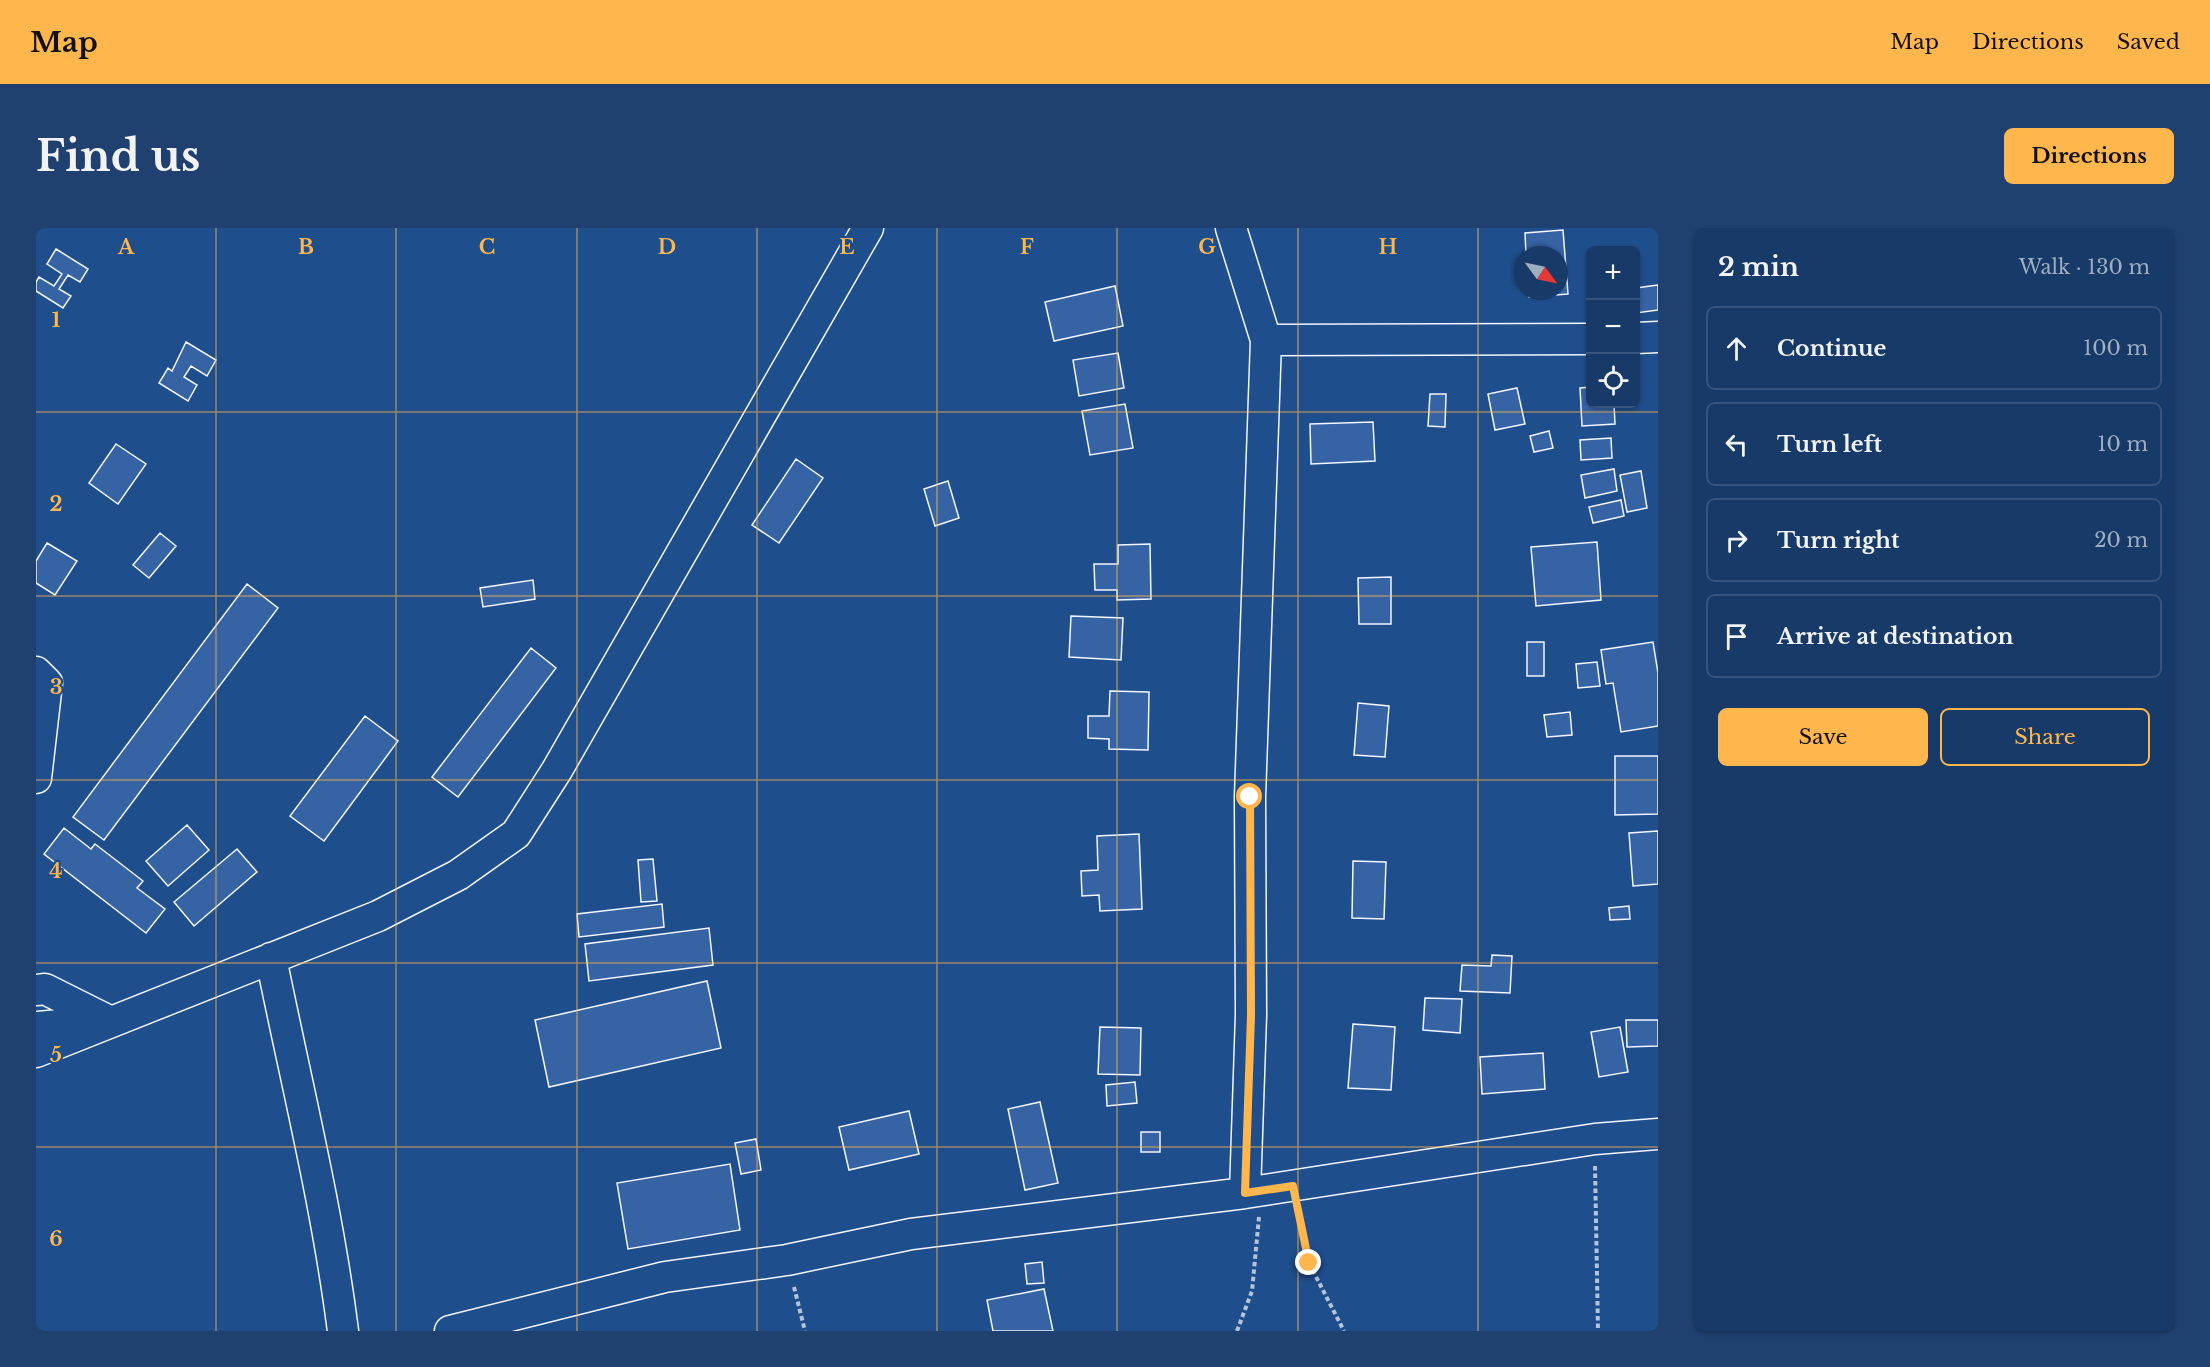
<!DOCTYPE html>
<html lang="en">
<head>
<meta charset="utf-8">
<style>
	body { margin:0; font-family:"Libre Baskerville",serif; background:#20416f; color:#f1f3f6 }
	.controls { position:absolute; right:18px; top:18px; display:grid; overflow:hidden; border-radius:9px; box-shadow:0 2px 4px #0004 }
	.controls button { width:54px; height:54px; display:grid; place-items:center; padding:0; border:0; border-bottom:2px solid #36547d; background:#173a69; color:#f1f3f6; font:30px sans-serif }
	.compass { position:absolute; left:1478px; top:18px; width:54px; height:54px; border-radius:50%; background:#173a69; box-shadow:0 2px 4px #0004; rotate:123deg }
	.stop { position:absolute; width:18px; height:18px; margin:-14px; border:4px solid #ffb74d; border-radius:50%; background:#fff }
	.stop.end { background:#ffb74d; border-color:#fff; box-shadow:0 2px 6px #0008 }
	.list { margin:0; padding:0; list-style:none }
	h2 { display:flex; justify-content:space-between; align-items:center; height:78px; margin:0; padding:0 24px; font-size:26px }
	h2 small { font-size:20px; font-weight:400; color:#9eadc0 }
	.list li { display:grid; grid-template-columns:39px 1fr auto; gap:18px; align-items:center; box-sizing:border-box; height:84px; margin:0 12px 12px; padding:0 12px; border:2px solid #36547d; border-radius:9px }
	.list b { display:block; font-size:22px; white-space:nowrap }
	.list em { font-size:20px; font-style:normal; color:#9eadc0 }
	.actions { display:flex; gap:12px; padding:18px 24px }
	.actions a { flex:1; padding:14px 0; border:2px solid #ffb74d; border-radius:9px; text-align:center; font-size:21px; color:#ffb74d }
	.actions .main { background:#ffb74d; color:#111 }
	.icon { flex:none; width:33px; height:33px; fill:none; stroke:currentColor; stroke-width:2; stroke-linecap:round; stroke-linejoin:round }
	.map { position:relative; flex:none; width:1622px; height:1103px; overflow:hidden; border-radius:9px }
	header { display:flex; align-items:center; gap:36px; box-sizing:border-box; height:84px; padding:0 30px; background:#ffb74d; color:#111 }
	header strong { font-size:28px }
	nav { display:flex; gap:33px; margin-inline-start:auto; font-size:21px }
	.intro { display:flex; align-items:center; justify-content:space-between; box-sizing:border-box; height:144px; padding:0 36px }
	h1 { margin:0; font-size:42px }
	.button { padding:15px 27px; border-radius:9px; background:#ffb74d; color:#111; font-size:21px; font-weight:700 }
	main { display:flex; gap:36px; padding:0 36px }
	aside { flex:1; background:#173a69; border-radius:9px; box-shadow:0 2px 4px #0004 }
	.map>svg:first-child { display:block }
</style>
</head>
<body>
<header>
<strong>Map</strong>
<nav><a>Map</a><a>Directions</a><a>Saved</a></nav>
</header>
<div class="intro"><h1>Find us</h1><a class="button">Directions</a></div>
<main>
<div class="map">
<svg width="1622" height="1103" viewBox="0 0 1622 1103">
	<rect width="100%" height="100%" fill="#1f4e8c"/>
	<path fill="#3563a3" stroke="#f2f6ff" stroke-width="1.5" d="M1527,2L1532,66L1493,69V63H1523V27H1490L1489,5Z
		M20,21L52,41L44,54L32,47L23,61L35,68L27,80L0,63V54L3,49L18,58L26,46L11,36Z
		M1622,57V82L1600,85V60Z
		M1079,58L1087,98L1018,113L1009,74Z
		M150,114L180,132L171,148L155,138L148,149L161,157L152,173L123,155L132,140L136,143Z
		M1082,125L1088,160L1043,168L1037,132Z
		M1554,159V176H1578L1579,196L1546,198L1544,160Z
		M1481,160L1489,196L1459,202L1452,166Z
		M1394,166H1410L1409,199L1392,198Z
		M1089,176L1097,220L1054,227L1046,183Z
		M1337,194L1339,233L1275,236L1274,196Z
		M1513,203L1517,220L1498,224L1494,208Z
		M1575,210L1576,230L1545,232L1544,212Z
		M80,216L110,236L82,276L53,255Z
		M760,231L787,250L743,315L716,297Z
		M1578,241L1581,263L1549,270L1545,247Z
		M1605,243L1611,280L1591,284L1584,247Z
		M912,253L923,290L899,298L888,261Z
		M1585,272L1588,288L1557,295L1553,279Z
		M124,305L140,318L113,350L97,337Z
		M1561,314L1565,372L1500,378L1495,319Z
		M11,315L41,333L19,367L0,355V333Z
		M1114,316L1115,371L1081,372V362H1059L1058,336H1082V317Z
		M1355,349V396H1323L1322,350Z
		M497,352L499,371L447,379L444,360Z
		M211,356L242,380L68,612L37,589Z
		M1035,388L1087,390L1085,432L1033,429Z
		M1491,414H1508V448H1491Z
		M1617,414L1622,445V498L1585,504L1577,455L1570,456L1565,422Z
		M495,420L520,440L422,569L396,549Z
		M1561,434L1564,458L1542,460L1540,436Z
		M1074,463L1113,464L1112,522L1073,521V511L1052,510V488H1073Z
		M1322,475L1353,478L1349,529L1318,527Z
		M1534,484L1536,507L1511,509L1508,487Z
		M329,488L362,513L288,613L254,588Z
		M1579,528H1622V586L1579,587Z
		M151,597L173,622L132,658L110,633Z
		M28,600L55,621L59,616L107,653L101,660L129,681L110,705L8,626Z
		M1622,603V656L1597,658L1593,605Z
		M1103,606L1106,681L1064,683L1063,667L1046,668L1045,643L1062,642L1061,608Z
		M201,621L221,644L158,698L138,674Z
		M617,631L621,673L605,674L602,632Z
		M1317,633L1350,634L1348,691L1316,690Z
		M626,676L628,699L543,709L541,686Z
		M1593,678L1594,691L1574,692L1573,680Z
		M673,700L677,737L553,753L549,716Z
		M1456,727L1476,728L1474,765L1424,763L1426,737L1455,738Z
		M671,753L685,820L513,859L499,792Z
		M1389,770L1426,771L1424,805L1387,802Z
		M1590,792H1622V818L1591,819Z
		M1317,796L1359,799L1355,862L1312,860Z
		M1064,799L1105,800L1104,847L1062,846Z
		M1584,799L1592,844L1563,849L1555,804Z
		M1507,825L1509,861L1446,866L1444,829Z
		M1099,854L1101,875L1071,878L1070,857Z
		M1004,874L1022,955L989,962L972,881Z
		M873,883L883,926L813,942L803,899Z
		M1105,904H1124V924H1105Z
		M720,911L725,942L705,946L699,915Z
		M694,936L704,1002L592,1021L581,955Z
		M1006,1034L1008,1055L991,1056L989,1036Z
		M1008,1061L1017,1103H957L951,1072Z"/>
	<g fill="none" stroke-linecap="round" stroke-linejoin="round">
		<g stroke="#f2f6ff" stroke-width="33">
			<path id="minor" d="M1195,0L1230,112L1214,569L1215,787L1209,965
				M1600,110L1622,109
				M1230,112L1554,111
				M0,444L11,455L0,550
				M235,730C260,854 291,977 307,1103
				M0,762L9,761L75,794
				M0,799L48,795
				M0,824L342,688L422,647L480,606L521,542L832,0
				M414,1103L629,1049L751,1032L875,1006L1209,965L1559,911L1622,906"/>
		</g>
		<path stroke="#b3c4dc" stroke-width="4" stroke-dasharray="4.5 3" stroke-linecap="butt" d="M1559,938L1562,1103
			M1263,984L1273,1035L1308,1103
			M758,1059L769,1103
			M1201,1103L1216,1063L1223,989"/>
		<use href="#minor" stroke="#1f4e8c" stroke-width="30"/>
	</g>
	<g fill="none" stroke-linecap="round" stroke-linejoin="round">
		<path stroke="#ffb74d" stroke-width="8" d="M1214,569L1215,787L1209,965L1257,958L1273,1035"/>
	</g>
	<path fill="none" stroke="#ffb74d" stroke-width="1.5" stroke-opacity="0.55" d="M180,0V1103M360,0V1103M541,0V1103M721,0V1103M901,0V1103M1081,0V1103M1262,0V1103M1442,0V1103M0,184H1622M0,368H1622M0,552H1622M0,735H1622M0,919H1622"/>
	<g font-size="20" text-anchor="middle" font-weight="bold" fill="#ffb74d" stroke="#1f4e8c" stroke-width="4.5" stroke-linejoin="round" paint-order="stroke">
		<text x="90" y="26">A</text>
		<text x="270" y="26">B</text>
		<text x="451" y="26">C</text>
		<text x="631" y="26">D</text>
		<text x="811" y="26">E</text>
		<text x="991" y="26">F</text>
		<text x="1171" y="26">G</text>
		<text x="1352" y="26">H</text>
		<text x="20" y="99">1</text>
		<text x="20" y="283">2</text>
		<text x="20" y="466">3</text>
		<text x="20" y="650">4</text>
		<text x="20" y="834">5</text>
		<text x="20" y="1018">6</text>
	</g>
</svg>
<div class="controls">
<button>+</button>
<button>−</button>
<button><svg class="icon" aria-label="locate" viewBox="0 0 24 24"><circle cx="12" cy="12" r="6"/><path d="M12 2v4M12 18v4M2 12h4M18 12h4"/></svg></button>
</div>
<svg class="compass" viewBox="-18 -18 36 36"><path d="M0-13l5 13h-10z" fill="#e53935"/><path d="M0 13l5-13h-10z" fill="#9eadc0"/></svg>
<div class="stop" style="left:1214px;top:569px"></div>
<div class="stop end" style="left:1273px;top:1035px"></div>
</div>
<aside>
<h2>2 min<small>Walk · 130 m</small></h2>
<ul class="list">
<li><svg class="icon" aria-label="ahead" viewBox="0 0 24 24"><path d="M12 20V5M6 11l6-6 6 6"/></svg><div><b>Continue</b></div><em>100 m</em></li>
<li><svg class="icon" aria-label="left" viewBox="0 0 24 24"><path d="M17 20v-9H6M10 6l-5 5 5 5"/></svg><div><b>Turn left</b></div><em>10 m</em></li>
<li><svg class="icon" aria-label="right" viewBox="0 0 24 24"><path d="M7 20v-9h11M14 6l5 5-5 5"/></svg><div><b>Turn right</b></div><em>20 m</em></li>
<li><svg class="icon" aria-label="arrive" viewBox="0 0 24 24"><path d="M6 21V4h12l-3 4 3 4H6"/></svg><div><b>Arrive at destination</b></div></li>
</ul>
<div class="actions"><a class="main">Save</a><a>Share</a></div>
</aside>
</main>
</body>
</html>
